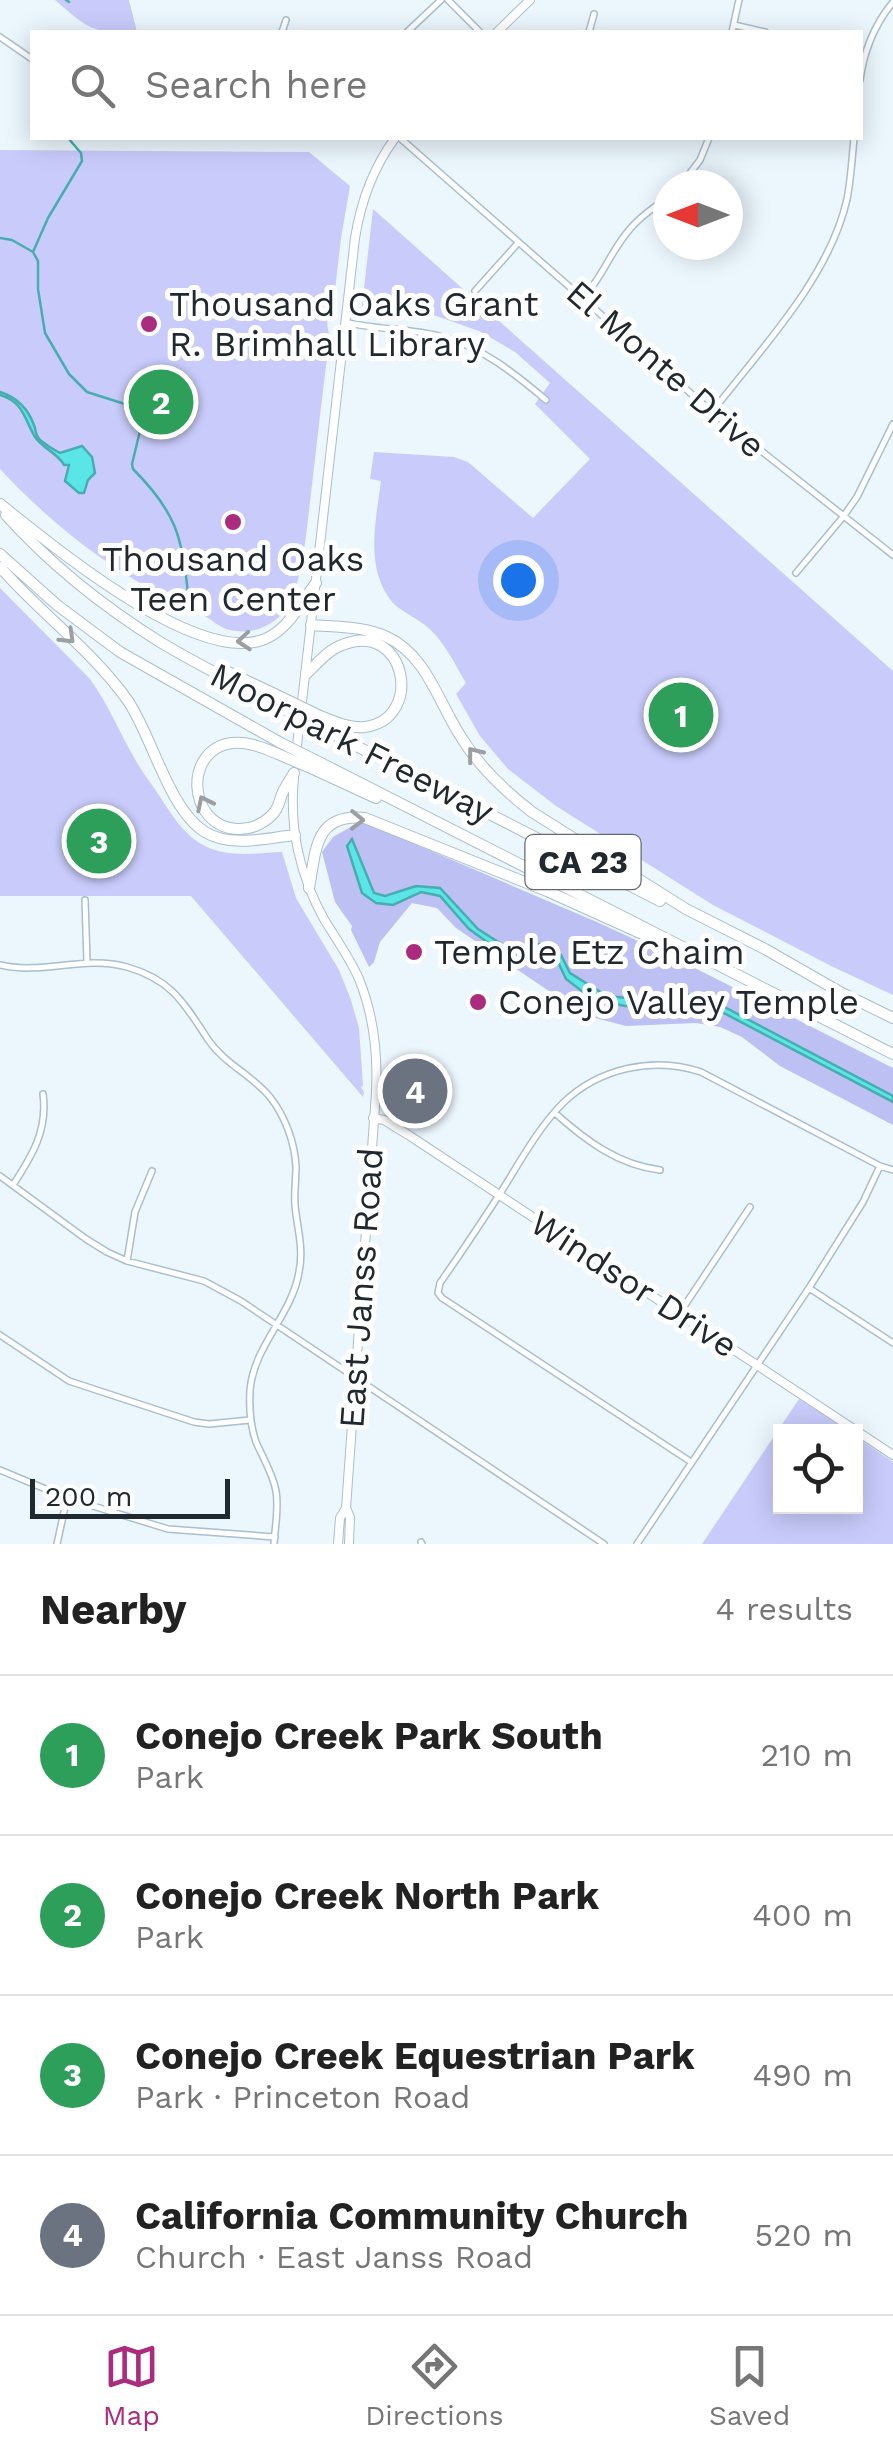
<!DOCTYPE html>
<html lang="en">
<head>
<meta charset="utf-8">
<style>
	body { margin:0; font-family:"Work Sans",sans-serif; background:#f6f6f6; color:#222 }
	.controls { position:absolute; right:30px; bottom:30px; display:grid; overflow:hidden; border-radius:0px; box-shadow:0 5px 25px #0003 }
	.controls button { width:90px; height:90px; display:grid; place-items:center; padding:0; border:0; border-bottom:2px solid #e0e0e0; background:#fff; color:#222; font:50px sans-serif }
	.compass { position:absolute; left:653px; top:170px; width:90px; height:90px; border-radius:50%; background:#fff; box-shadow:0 5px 25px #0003; rotate:270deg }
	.scale { position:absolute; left:30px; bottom:25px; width:200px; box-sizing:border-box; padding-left:10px; border:5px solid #20292f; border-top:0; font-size:28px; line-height:35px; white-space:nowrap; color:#20292f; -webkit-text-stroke:8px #fff; paint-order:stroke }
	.you { position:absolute; left:518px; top:580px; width:35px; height:35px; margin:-25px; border:8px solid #fff; border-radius:50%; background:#1a73e8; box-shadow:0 0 0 15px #1a73e833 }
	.badge { display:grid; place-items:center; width:65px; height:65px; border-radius:50%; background:#ab2c7c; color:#fff; font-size:32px; font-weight:700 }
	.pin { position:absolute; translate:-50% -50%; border:5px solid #fff; box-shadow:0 2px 10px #0006 }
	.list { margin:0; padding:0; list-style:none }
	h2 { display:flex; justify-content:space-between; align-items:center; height:130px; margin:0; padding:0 40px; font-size:42px }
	h2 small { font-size:32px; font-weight:400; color:#767676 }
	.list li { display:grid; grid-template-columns:65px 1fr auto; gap:30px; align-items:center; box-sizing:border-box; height:160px; padding:0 40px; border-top:2px solid #e0e0e0 }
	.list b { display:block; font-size:38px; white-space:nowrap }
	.list p { margin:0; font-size:32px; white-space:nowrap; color:#767676 }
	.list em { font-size:32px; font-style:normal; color:#767676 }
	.icon { flex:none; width:55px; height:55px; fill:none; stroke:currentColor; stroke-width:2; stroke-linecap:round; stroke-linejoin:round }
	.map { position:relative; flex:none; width:893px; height:1544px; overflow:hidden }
	.search { position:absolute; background:#fff; box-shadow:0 5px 25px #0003; left:30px; right:30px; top:30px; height:110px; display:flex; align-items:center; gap:25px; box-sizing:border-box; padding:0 35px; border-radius:0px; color:#767676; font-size:38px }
	.sheet { height:770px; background:#fff }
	nav { display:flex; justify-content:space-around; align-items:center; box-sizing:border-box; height:140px; border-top:2px solid #e0e0e0; background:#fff; font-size:28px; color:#767676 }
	nav a { display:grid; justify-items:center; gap:5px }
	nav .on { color:#ab2c7c }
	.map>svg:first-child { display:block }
</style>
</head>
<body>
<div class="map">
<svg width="893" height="1544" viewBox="0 0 893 1544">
	<rect width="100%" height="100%" fill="#ecf6fd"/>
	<path fill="#c9ccfb" d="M55,0H129L137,32C91,33 90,30 55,0Z
		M0,150L309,152L350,186L341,238L334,299C327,307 325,325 330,335C323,388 317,441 311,494C307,524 303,581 288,606C278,623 256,634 236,631C221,630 216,622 203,615C181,602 157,594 135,580C85,550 40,512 0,469Z
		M373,209L893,671V995L831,966L713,905L556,806L508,769L480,736L456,694L466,683C454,663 444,640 425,625C415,617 402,612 393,603C364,569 376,521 381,481L370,479L374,452L454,457L468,462L533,518L590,459L535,404L550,383L515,352L479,331L425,312L362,306Z
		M0,588L90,679C109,705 120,734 136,761C144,775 154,787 162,800C174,818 185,836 205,846C228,858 257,853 282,852L296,898L339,970L351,1000L359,1028L363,1085L361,1087L364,1092L363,1097L191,896H0Z
		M799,1399L848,1431L780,1432V1506H856V1437L893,1462V1544H702Z"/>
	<path fill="#bdc0f3" d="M361,821L599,923L673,957L893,1068V1125L780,1066L742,1037L720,1027L696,1023L626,1026L584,1015L456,928L437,908L412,903L380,942L374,962L369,967L351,930L352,926L335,902L322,852L333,837Z"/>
	<path fill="#5ae5e7" stroke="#49adb0" stroke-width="2.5" d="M0,392C16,397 28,409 34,425C37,433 34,433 40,440C46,445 54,450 60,453L82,446L92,457L95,473L88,480L84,493H79L65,481L69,465H64C58,453 43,449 35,437C24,419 24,402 0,395Z
		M352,839L374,893L385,896L416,886L440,888L478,929L503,945L518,946L540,944L561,955L570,973L607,996L648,1000L680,993L711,1000L893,1096V1102L718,1010L685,1002L649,1006H625L606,1002L583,992L566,979L557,960L532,953L505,955L469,929L440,896L421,892L393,905L376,903L362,893L347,846Z"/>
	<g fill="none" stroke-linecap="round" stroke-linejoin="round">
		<path stroke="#49adb0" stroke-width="2.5" d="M66,0L69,2
			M68,138L81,153L82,161L48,218L33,252L38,261V289L45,333L69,374L87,392L128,405L138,419L140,431L132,464L133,469C175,511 183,537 188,595
			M0,238L12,240L33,252"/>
		<g stroke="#a7bfcf" stroke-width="8">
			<path id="street" d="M448,0L480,32
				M734,25L765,32
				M282,32L286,20
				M407,32L441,0
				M589,32L594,14
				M732,32L739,0
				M0,37L32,59
				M860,80C864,50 874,25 893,2
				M400,138L712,412L893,555
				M681,185L700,160L709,138
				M475,291L518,243
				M583,298C603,277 611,250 630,229C640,216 655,207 668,197
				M345,322C376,330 408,328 439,336C481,346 514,373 546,400
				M712,412C760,350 830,277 847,199C851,179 852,158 854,138
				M796,573L843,517L857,497L893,424
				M85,900L87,962
				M0,965C43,975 84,955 127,967C173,980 185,1005 209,1041C225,1064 252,1075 270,1097C285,1116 295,1143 296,1167C296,1180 294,1192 295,1205C297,1228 304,1248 299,1272C292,1315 254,1345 250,1390C249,1408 250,1425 256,1442C263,1458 273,1474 276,1491C279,1508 275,1527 274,1544
				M555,1113C585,1140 618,1165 660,1170
				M0,1176L86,1239L107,1252L127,1261L204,1281L241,1301L604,1544
				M13,1185C32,1156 48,1130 43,1094
				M127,1261L135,1212L152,1171
				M809,1288L893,1343
				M679,1314L750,1207
				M0,1335L69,1381L194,1422L209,1424L250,1420
				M691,1462L442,1298L438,1293L440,1283C461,1253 481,1223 501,1192C520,1162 538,1128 563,1103C599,1068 654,1056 701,1072L880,1166L893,1170
				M0,1470L67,1498L168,1529L275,1537
				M421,1542L422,1544
				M57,1544L67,1498
				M637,1544L809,1288L863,1202L880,1166"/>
		</g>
		<g stroke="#a7bfcf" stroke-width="10">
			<path id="secondary" d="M497,32L530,0
				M296,754L355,238C361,201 373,168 395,138
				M294,778C289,827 300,876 324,919C336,939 350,958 359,979C374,1016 378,1054 376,1093L346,1508L350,1517L349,1544
				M373,1118L384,1120L410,1136L893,1455
				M338,1544L340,1518L346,1508"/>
		</g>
		<g stroke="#a7bfcf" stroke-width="12">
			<path id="highway" d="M0,504C52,545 197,667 265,639C290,628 300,603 316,583
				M6,515C50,564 104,607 160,642C200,666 241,686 282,708
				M0,554L57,605L120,652L279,742
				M0,567C40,613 93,651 128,701C152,736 169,810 205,832C231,848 266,838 295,835
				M311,625C336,627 364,626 387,637C428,656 439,705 463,740C481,769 505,791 532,812L686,909L765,949L847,996
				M226,671L283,698
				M306,674C317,664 328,650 342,645C406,619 425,719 365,727C350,729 334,721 320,716
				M319,727L660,901
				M278,754C263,748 248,741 232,743C183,749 187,826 237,829C250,830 263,824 272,815C279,808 279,802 282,794C285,787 290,780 294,773
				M315,760L893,1054
				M313,769L376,798
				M309,888C316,851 314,813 365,818L547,891L649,937
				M844,994L893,1018"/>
		</g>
		<use href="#street" stroke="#fff" stroke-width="5"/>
		<use href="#secondary" stroke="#fff" stroke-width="8"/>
		<use href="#highway" stroke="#fff" stroke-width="10"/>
		<g stroke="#a7bfcf" stroke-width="12" stroke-linecap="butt">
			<path id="highway-bridge" d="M283,698L320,716
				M282,708L319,727
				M279,742L315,760
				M278,754L313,769"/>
		</g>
		<use href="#highway-bridge" stroke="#fff" stroke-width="10"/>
	</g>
	<defs><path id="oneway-chevron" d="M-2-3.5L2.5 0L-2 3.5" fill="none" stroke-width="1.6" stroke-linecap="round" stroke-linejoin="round" transform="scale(2.5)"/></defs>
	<g stroke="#9b9fa1">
		<use href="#oneway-chevron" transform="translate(68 637) rotate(44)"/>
		<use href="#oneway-chevron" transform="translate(244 641) rotate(175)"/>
		<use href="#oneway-chevron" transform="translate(474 754) rotate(-128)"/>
		<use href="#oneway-chevron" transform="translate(204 803) rotate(-116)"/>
		<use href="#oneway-chevron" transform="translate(357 820) rotate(1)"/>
	</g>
	<g fill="#ab2c7c" stroke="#fff" stroke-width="4">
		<circle cx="149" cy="324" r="10"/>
		<circle cx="233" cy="522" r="10"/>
		<circle cx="414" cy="952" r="10"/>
		<circle cx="478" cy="1002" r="10"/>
	</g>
	<g text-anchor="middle" stroke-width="10" stroke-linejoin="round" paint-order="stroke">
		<rect fill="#fff" stroke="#63696d" stroke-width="2.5" x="525.5" y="835" width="115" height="54" rx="8"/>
		<g font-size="32" font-weight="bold" fill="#20292f">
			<text x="583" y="873">CA 23</text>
		</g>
		<g font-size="35" fill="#20292f" stroke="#fff" text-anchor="start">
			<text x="169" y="316">Thousand Oaks Grant<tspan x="169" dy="40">R. Brimhall Library</tspan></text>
			<text x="233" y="571" text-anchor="middle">Thousand Oaks<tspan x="233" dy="40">Teen Center</tspan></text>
			<text x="434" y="964">Temple Etz Chaim</text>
			<text x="498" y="1014">Conejo Valley Temple</text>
		</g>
		<g font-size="35" fill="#20292f" stroke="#fff">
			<text transform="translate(666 369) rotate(41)" y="12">El Monte Drive</text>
			<text transform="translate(352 743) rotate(27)" y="12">Moorpark Freeway</text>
			<text transform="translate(634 1284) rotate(33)" y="12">Windsor Drive</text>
			<text transform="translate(361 1288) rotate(-86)" y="12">East Janss Road</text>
		</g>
	</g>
</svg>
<div class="controls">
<button><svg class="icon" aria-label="locate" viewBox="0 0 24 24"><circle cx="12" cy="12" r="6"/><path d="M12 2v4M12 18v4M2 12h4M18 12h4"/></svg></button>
</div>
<svg class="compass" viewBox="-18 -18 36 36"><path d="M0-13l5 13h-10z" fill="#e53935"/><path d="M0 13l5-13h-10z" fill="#767676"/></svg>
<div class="scale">200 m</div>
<div class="you"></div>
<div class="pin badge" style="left:681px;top:715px;background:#2e9e5b">1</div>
<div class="pin badge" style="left:161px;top:402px;background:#2e9e5b">2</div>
<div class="pin badge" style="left:99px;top:841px;background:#2e9e5b">3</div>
<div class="pin badge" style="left:415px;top:1091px;background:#6b7280">4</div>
<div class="search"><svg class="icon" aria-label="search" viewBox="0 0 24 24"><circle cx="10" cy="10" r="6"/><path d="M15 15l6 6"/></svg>Search here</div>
</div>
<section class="sheet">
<h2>Nearby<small>4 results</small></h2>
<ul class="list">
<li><span class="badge" style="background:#2e9e5b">1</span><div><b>Conejo Creek Park South</b><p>Park</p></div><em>210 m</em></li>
<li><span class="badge" style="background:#2e9e5b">2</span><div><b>Conejo Creek North Park</b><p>Park</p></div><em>400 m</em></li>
<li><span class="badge" style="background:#2e9e5b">3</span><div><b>Conejo Creek Equestrian Park</b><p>Park · Princeton Road</p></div><em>490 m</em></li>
<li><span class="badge" style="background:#6b7280">4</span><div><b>California Community Church</b><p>Church · East Janss Road</p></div><em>520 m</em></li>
</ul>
</section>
<nav>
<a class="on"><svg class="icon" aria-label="map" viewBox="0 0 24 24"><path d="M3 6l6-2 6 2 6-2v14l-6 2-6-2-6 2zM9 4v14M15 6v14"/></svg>Map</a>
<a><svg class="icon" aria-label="directions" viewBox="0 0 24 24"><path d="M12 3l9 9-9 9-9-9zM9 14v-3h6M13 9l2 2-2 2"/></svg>Directions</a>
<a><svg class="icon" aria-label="saved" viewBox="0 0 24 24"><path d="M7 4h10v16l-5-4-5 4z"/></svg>Saved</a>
</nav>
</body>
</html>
